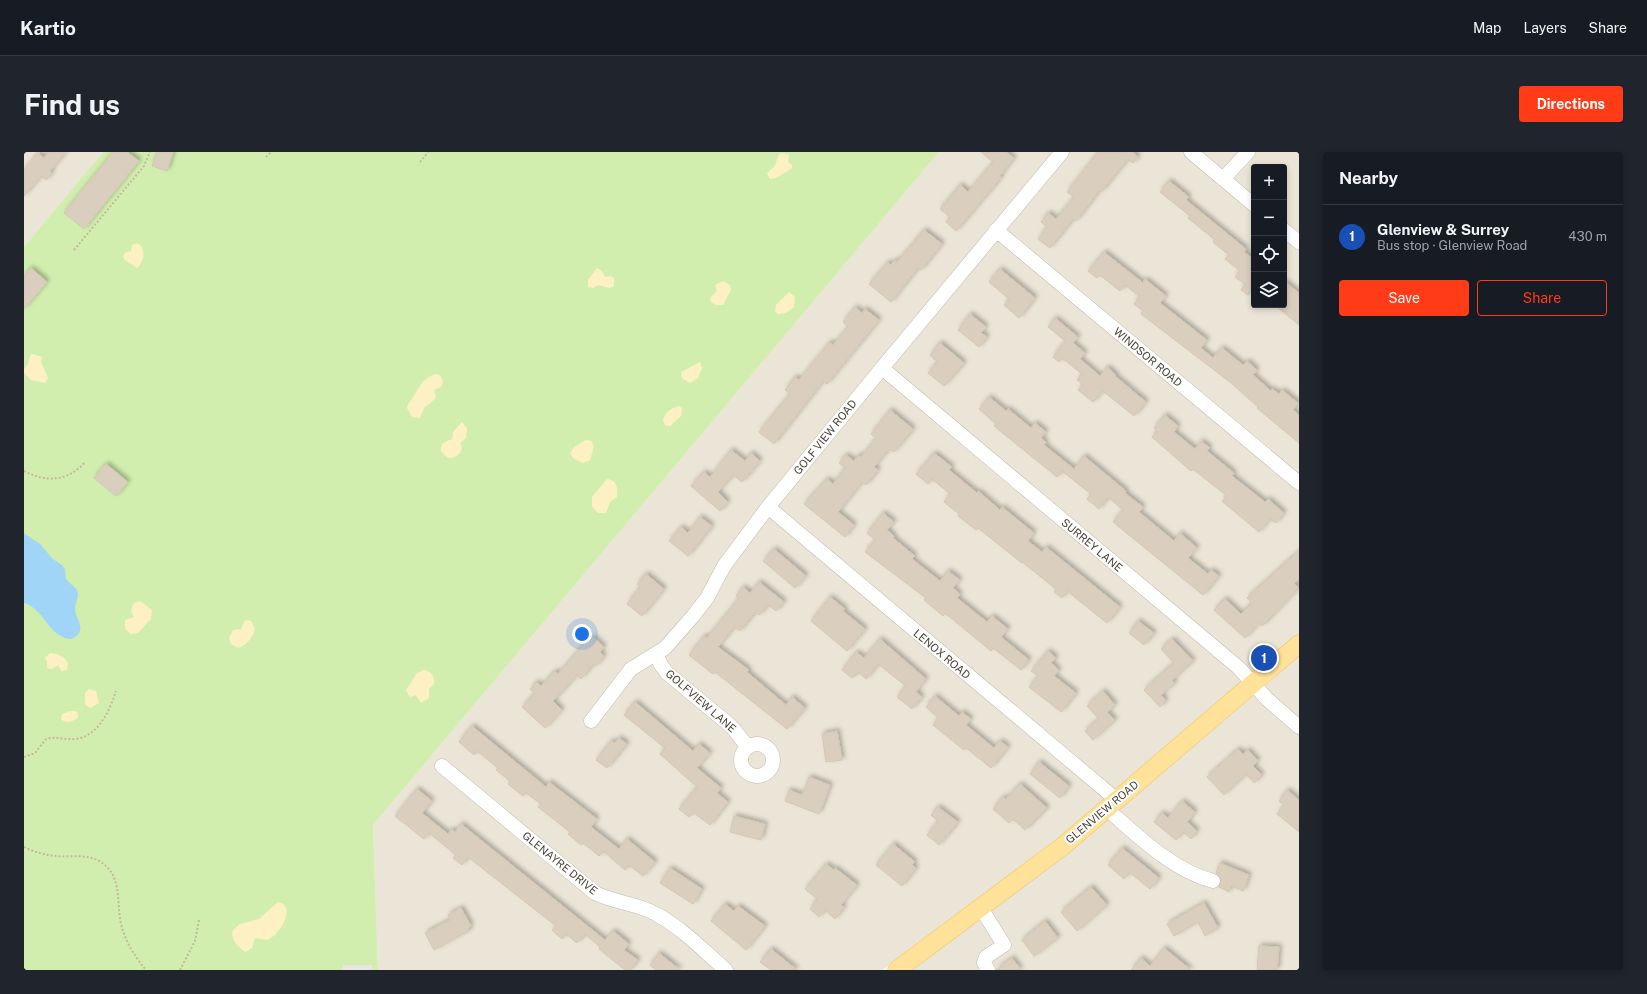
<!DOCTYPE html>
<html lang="en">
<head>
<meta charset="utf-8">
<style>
	body { margin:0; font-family:"Public Sans",sans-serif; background:#20242c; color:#f1f3f6 }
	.controls { position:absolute; right:12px; top:12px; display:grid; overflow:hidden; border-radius:4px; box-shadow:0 2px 6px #0003 }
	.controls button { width:36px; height:36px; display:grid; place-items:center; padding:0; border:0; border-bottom:1px solid #363941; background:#171b24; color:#f1f3f6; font:20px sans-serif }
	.you { position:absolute; left:558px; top:482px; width:14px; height:14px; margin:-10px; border:3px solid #fff; border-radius:50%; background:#1a73e8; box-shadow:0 0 0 6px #1a73e833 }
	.badge { display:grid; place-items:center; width:26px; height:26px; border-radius:50%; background:#ff3b18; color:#fff; font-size:13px; font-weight:700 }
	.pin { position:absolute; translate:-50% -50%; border:2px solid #fff; box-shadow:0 1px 4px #0006 }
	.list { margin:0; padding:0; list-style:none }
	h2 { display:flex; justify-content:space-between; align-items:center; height:52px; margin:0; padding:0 16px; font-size:17px }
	h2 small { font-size:13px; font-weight:400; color:#9ea1a6 }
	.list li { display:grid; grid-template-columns:26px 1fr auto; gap:12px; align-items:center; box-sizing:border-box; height:64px; padding:0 16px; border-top:1px solid #363941 }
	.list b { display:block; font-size:15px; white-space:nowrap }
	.list p { margin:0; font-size:13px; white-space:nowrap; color:#9ea1a6 }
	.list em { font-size:13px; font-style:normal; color:#9ea1a6 }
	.actions { display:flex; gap:8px; padding:12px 16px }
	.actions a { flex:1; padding:9px 0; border:1px solid #ff3b18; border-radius:4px; text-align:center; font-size:14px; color:#ff3b18 }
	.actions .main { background:#ff3b18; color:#fff }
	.icon { flex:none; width:22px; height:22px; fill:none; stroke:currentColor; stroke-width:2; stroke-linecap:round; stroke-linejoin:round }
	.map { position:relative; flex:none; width:1275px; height:818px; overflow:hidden; border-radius:4px }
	header { display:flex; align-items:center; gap:24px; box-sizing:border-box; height:56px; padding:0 20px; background:#171b24; border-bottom:1px solid #363941 }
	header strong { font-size:19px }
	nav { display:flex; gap:22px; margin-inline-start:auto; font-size:14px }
	.intro { display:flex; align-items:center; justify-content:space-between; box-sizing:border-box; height:96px; padding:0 24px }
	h1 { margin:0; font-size:28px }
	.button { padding:10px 18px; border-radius:4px; background:#ff3b18; color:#fff; font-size:14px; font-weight:700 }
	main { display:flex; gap:24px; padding:0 24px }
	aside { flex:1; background:#171b24; border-radius:4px; box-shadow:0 2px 6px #0003 }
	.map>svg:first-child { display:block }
</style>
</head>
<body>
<header>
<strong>Kartio</strong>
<nav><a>Map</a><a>Layers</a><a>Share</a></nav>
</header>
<div class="intro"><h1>Find us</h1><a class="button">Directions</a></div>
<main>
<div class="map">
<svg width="1275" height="818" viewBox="0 0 1275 818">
	<defs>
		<filter id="shadow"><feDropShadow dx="2.5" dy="-2.5" stdDeviation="2" flood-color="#0004"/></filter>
	</defs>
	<rect width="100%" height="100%" fill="#f6f3ea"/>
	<path fill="#ebe5d7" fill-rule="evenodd" d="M0,0H79L0,95Z
		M915,0H1275V484L1074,656L977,733L858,818H354L349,673ZM1230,15H1260V153H1230Z
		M1275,500V818H880Z"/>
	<path fill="#d2eeaf" d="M79,0H915L349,673L354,818H0V95Z"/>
	<path fill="#fdf1c3" d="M759,1L765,3L764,10L768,13V16L752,26L746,27L743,21L750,15L755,3Z
		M113,91C123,96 120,111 113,116L101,108L99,104L101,101L107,99L108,93Z
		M573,116L578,119L581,125L587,124L590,126V134L585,136L574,133L569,136L564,135V128Z
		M699,129L706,133L707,138L699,153H692L687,150L686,146L693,139L691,133Z
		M765,140L771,145L770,155L762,161L754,162L751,159L752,153Z
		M8,202L18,205L17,210L24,226L21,231L7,228L0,221V217L4,212L6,204Z
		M676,210L678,216L674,226L666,231L658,226L657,220Z
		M412,222L417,224L419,230L417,235L410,238L412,244L411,247L400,256L396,266L388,265L383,256C384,250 388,248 391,242C398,231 398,227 412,222Z
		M655,254L658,256L657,264L646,274H642L639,269C640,261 647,256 655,254Z
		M438,270L443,276L442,286L436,291L438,296C436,303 431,306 424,306L417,299C416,290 422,290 428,287L429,280Z
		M562,288L568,289L570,295L566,308L559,311L549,306L546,301L550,295Z
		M583,327C593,328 594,336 593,345L586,350L582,361H574L568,354V345Z
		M116,449L128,458L127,467L114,481L107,482L101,477V468L110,465L107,458L110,451Z
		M221,468L227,469L231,477C229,485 222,494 214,496L207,492L205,486L209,478L217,477Z
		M26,501C34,502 41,504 44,512L43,518L37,519L34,513L28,517L23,516V509L21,506Z
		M400,518C407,519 411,525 410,532L405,537V546L397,551L392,543L386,545L382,538L393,521Z
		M65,537L72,539L75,551L66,556L61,552V541Z
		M46,559H52L54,562V565C49,570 42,572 37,567L38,562Z
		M254,750C274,755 255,783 243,788L231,786L228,796L221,800C214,794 206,788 209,778L216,772L235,767Z"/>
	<path fill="#e8e5e2" d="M319,813H348V818H319Z"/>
	<path fill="#a1d5f8" d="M0,381L16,392L29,407L38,413L41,417L42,427C45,431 50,434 53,438C56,445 51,450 51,457C51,467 65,478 48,487C25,487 20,456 0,451Z"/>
	<path fill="#dacfbe" stroke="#d5c7b0" filter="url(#shadow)" d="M25,0H42L26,19L28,21L22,28L17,24L0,44V18L14,1L20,6Z
		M89,0H103L115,9L60,77L40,61Z
		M133,0H149L143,19L128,14Z
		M957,0H982L990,6L976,24L977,26L932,79L922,70L926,65L916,57L936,33L944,40L969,10Z
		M1074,0H1109L1114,5L1109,11L1104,7L1077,40L1075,39L1052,69L1049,67L1026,96L1014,87L1023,75L1017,70L1024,61L1032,67L1050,45L1043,40Z
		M1145,29L1165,45L1162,48L1222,97L1220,100L1230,107V139L1228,138L1224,143L1217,138L1221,132L1211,125L1216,119L1201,107L1205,103L1189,90L1191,88L1164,66L1166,64L1136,40Z
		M900,78L918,92L897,118L894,116L867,150L845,132L864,110L867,113L871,108L873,110Z
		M1080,100L1119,131L1121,127L1142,144L1136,151L1183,188L1177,196L1189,206L1198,196L1219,213L1223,209L1233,218L1229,223L1247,239L1248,237L1255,242L1258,238L1274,251L1269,258L1275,263V291L1233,256L1234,255L1206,230L1117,162L1119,159L1110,152L1116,145L1101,133L1096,139L1076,123L1073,126L1064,119Z
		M7,116L23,130L0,157V124Z
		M976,117L1011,146L995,166L980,153L985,147L965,130Z
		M1260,129L1275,141V173L1251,153H1260Z
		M831,155L838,161L841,157L855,168L803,232L799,229L750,292L735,280L766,242L761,238L771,225L775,228L806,190L809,193L824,175L819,170Z
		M946,162L962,175L957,181L963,185L955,195L934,178Z
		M1031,166L1054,185L1049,191L1061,201L1056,207L1076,224L1083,215L1092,223L1091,224L1122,250L1110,264L1079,239L1069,250L1054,238L1059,232L1053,228L1058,222L1038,206L1035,210L1029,205L1041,189L1024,175Z
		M916,191L940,211L920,234L904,221L913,210L906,203Z
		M965,245L982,259L984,257L1007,276L1011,271L1022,280L1017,286L1022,290L1020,293L1050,317L1060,304L1102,339L1101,341L1119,355L1115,360L1150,389L1156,381L1173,396L1164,406L1184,422L1187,418L1195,424L1179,443L1089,370L1099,358L1084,345L1075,357L1063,347L1067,342L1038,319L1033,325L970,274L972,272L955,257Z
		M866,258L889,277L870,300L865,297L850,315L854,318L842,333L838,330L814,360L830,373L821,385L780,352L803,327L809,332L821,316L815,311L822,303L830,309L835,303L837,305L852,286L847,282Z
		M1141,263L1154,274L1150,280L1171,297L1177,289L1186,296L1183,299L1210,321L1208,324L1241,350L1244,347L1260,361L1252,371L1246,367L1235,380L1198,349L1203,344L1169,317L1167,319L1128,285L1133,279L1130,276Z
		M707,298L721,309L727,301L736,309L718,330L709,323L694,340L704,350L696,359L667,334L680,320L686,325Z
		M910,301L928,315L925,318L953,341L954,339L976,358L978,355L1010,381L1004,389L1018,400L1022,395L1096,455L1083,471L1043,439L1038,446L1030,440L1032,437L998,410V411L954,376L952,378L934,364L935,362L920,350L926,342L908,327L904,332L892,322Z
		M82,312L104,330L92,344L70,326Z
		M859,361L870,370L863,378L870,384L869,386L891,404L888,407L916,429L924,419L936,428L929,436L936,442L933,446L963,470L968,464L984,477L977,485L1005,508L997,518L969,496L967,499L921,461L919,464L900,448L902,446L841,400L851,388L843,381Z
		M676,365L688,374L664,404L645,389L657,375L664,381Z
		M750,397L782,424L771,436L739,409Z
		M1275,399V427L1270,431L1275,436L1238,474L1235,471L1221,486L1190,458L1201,447L1217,462L1228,451L1223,446Z
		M622,422L640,437L618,464L603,452L616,435L613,432Z
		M735,430L760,450L752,459L744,453L735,463L731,460L716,479L710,475L694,495L725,518L723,520L762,553L768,545L781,556L763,577L691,520L689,522L665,503L680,484L683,486L715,446L712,444L719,435L726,441Z
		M806,445L821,457L819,459L841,477L823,499L787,469Z
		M1114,469L1130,481L1120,493L1105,481Z
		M569,485L580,495L576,500L580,504L572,514L569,512L557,527L553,523L529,549L538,558L521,576L498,555L511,541L506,537L513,530L517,534L531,519L534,522L562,489L564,491Z
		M856,487L902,527L892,540L898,545L888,557L873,545L882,534L854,512L842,527L834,520L828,526L818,518L832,500L840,506Z
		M1148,487L1169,509L1148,528L1151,531L1137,543L1142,549L1136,555L1120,538L1150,511L1137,497Z
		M1024,499L1032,506L1027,511L1035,518L1030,524L1052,541L1037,560L1005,535L1014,524L1007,519Z
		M1079,539L1091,553L1083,560L1091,568L1069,588L1061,579L1075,567L1063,554Z
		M911,544L935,564L938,560L947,567L942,573L970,596L976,589L984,595L967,616L942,596L940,598L909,573L914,566L902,555Z
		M611,550L669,599L675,592L686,601L673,616L697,636L693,641L704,650L686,673L669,660L665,665L655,657L673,635L636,602L641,596L600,563Z
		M448,574L522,635L525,630L573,667L567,675L595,697L603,687L631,710L619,724L605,713L601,718L579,699L575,704L559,691L557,693L544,682L546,680L514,655L517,652L502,641L499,644L484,632L486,629L472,618L474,616L453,599L450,603L435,590Z
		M813,579L818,608L802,610L798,582Z
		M595,586L603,592L583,616L572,608L587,589L591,591Z
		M1214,597L1219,602L1224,598L1234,609L1229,614L1238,623L1230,631L1222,622L1200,643L1183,625Z
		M1015,610L1045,634L1036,646L1006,622Z
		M785,625L806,633L795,662L761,649L765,638L778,643Z
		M996,632L1023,656L1001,678L989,667L985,671L969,657L979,645L982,647Z
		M393,637L408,649L398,661L424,682L428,677L431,680L437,672L581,788L589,779L605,792L600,798L614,808L606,818H601L575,797L576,795L561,782L553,791L542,782L538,787L528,778L532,774L444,705L438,713L429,706L432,703L405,681L400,687L371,664Z
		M1263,638L1275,648V680L1253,662L1260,653L1255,649Z
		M1158,649L1171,660L1163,670L1173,679L1167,687L1159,680L1152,688L1130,670L1138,661L1144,666Z
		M914,655L934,670L915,693L903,683L914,669L907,663Z
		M710,664L741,672L737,688L706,680Z
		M869,692L891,710L888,713L892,716L878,734L852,713Z
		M1098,696L1135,726L1126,737L1105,720L1100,727L1084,713Z
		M1196,711L1225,723L1219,739L1207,734L1205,740L1195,735L1197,728L1192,721Z
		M802,712L810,718L811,716L833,733L817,753L820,755L811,767L801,758L795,765L786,757L793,747L781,737Z
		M646,716L678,737L669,752L636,731Z
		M1067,735L1083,753L1053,779L1037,760Z
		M1180,751L1194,776L1181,784L1174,770L1150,784L1143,772Z
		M701,752L710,759L714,754L741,774L722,798L687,769Z
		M437,756L447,774L444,776L446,778L410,798L401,781L426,768L424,763Z
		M1021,769L1034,786L1010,804L998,788Z
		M1235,794L1255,795L1253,818H1233Z
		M1140,796L1167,818H1107L1117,806L1126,814Z
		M747,797L773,818H747L736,810Z
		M635,801L656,818H632L626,813Z
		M988,806L997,818H972Z"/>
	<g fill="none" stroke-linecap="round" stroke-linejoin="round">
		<g stroke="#c3bbab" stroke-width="15">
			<path id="minor" d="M1167,0L1230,53
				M1199,27L1224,0
				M972,78L1275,331
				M1260,78L1275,90
				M858,216L1215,516L1243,547L1275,575
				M744,355L1093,648
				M632,502L637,513L643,521L707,574L724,595
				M567,569L607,517L641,496L669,464L683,446L700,414L744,355L858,216L1038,0
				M717 608a16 16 0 1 1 32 0a16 16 0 1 1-32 0Z
				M418,614L571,741C591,751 613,751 632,762C658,776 680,799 702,818
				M1083,657C1114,684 1148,718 1189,729
				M957,756L980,793L962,805L960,811L964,818"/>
		</g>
		<g stroke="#f1c45d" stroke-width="19">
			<path id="major" d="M873,818L1039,694L1275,492"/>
		</g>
		<path stroke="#c7b79b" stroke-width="2" stroke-dasharray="2 2" stroke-linecap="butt" d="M242,5L247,0
			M396,10L404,0
			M50,98L120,14L126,0
			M0,319C22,331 45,329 61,310
			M0,605L11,601L22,587C32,584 41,588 51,587C74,585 86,558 92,539
			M0,695C10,700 21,703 32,704C46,705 63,702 75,709C99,722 92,750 97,772C101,789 111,805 122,818
			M156,818L171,789L175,768"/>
		<use href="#minor" stroke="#fff" stroke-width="14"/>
		<use href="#major" stroke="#ffe29a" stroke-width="18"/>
	</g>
	<g text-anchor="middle" stroke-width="4" stroke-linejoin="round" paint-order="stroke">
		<g font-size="11" fill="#4c4337" stroke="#fff">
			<text transform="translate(1124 205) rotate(40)" y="4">WINDSOR ROAD</text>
			<text transform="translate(801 285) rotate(-51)" y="4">GOLF VIEW ROAD</text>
			<text transform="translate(1068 393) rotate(40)" y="4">SURREY LANE</text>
			<text transform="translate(918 502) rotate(40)" y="4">LENOX ROAD</text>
			<text transform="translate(677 549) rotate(41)" y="4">GOLFVIEW LANE</text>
			<text transform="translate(1078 660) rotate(-40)" y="4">GLENVIEW ROAD</text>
			<text transform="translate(536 711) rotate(39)" y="4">GLENAYRE DRIVE</text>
		</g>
	</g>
</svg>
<div class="controls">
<button>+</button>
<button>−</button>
<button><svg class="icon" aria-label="locate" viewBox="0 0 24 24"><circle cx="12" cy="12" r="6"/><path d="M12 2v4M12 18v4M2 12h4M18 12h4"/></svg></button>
<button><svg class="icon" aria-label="layers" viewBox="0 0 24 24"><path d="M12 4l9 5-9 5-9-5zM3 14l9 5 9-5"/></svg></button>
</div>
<div class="you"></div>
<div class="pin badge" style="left:1240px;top:506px;background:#1a4fb4">1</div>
</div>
<aside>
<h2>Nearby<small></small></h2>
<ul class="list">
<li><span class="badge" style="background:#1a4fb4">1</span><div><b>Glenview &amp; Surrey</b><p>Bus stop · Glenview Road</p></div><em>430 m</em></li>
</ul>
<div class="actions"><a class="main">Save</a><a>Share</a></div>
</aside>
</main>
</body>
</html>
